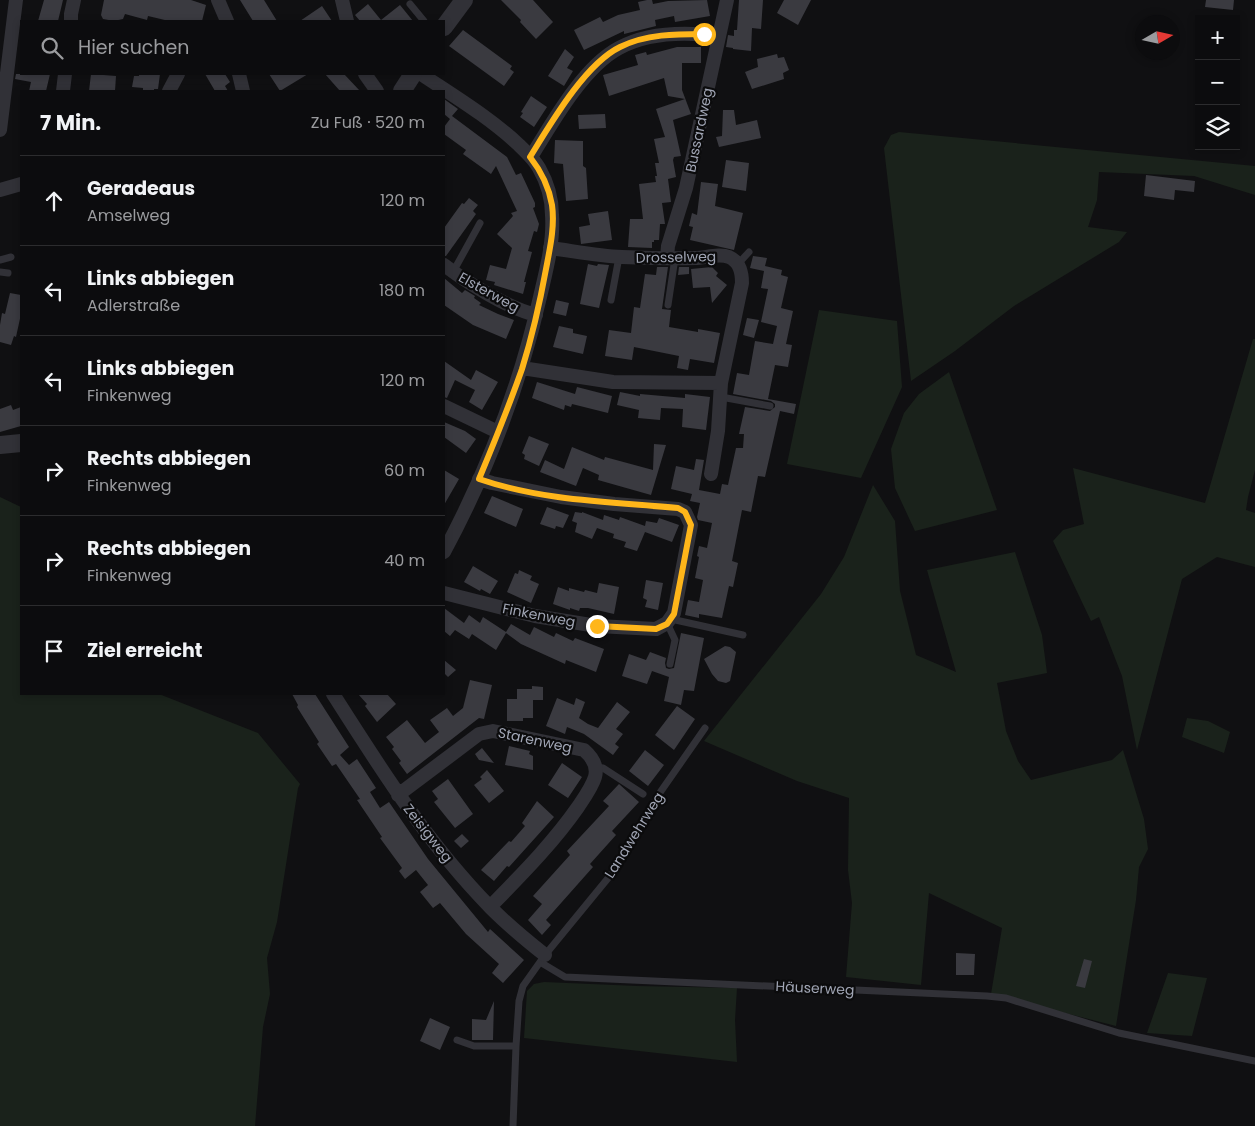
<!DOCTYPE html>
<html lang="de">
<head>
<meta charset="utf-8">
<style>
	body { margin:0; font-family:Poppins,sans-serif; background:#151517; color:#f1f3f6 }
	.controls { position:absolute; right:15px; top:15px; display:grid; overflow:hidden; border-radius:0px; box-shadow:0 2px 8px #0003 }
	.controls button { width:45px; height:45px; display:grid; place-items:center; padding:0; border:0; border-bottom:1px solid #2c2c2e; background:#0c0c0e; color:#f1f3f6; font:25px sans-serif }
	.compass { position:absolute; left:1135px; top:15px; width:45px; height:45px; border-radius:50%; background:#0c0c0e; box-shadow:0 2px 8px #0003; rotate:81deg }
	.stop { position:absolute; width:15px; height:15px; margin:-11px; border:4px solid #ffb61a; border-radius:50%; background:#fff }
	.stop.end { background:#ffb61a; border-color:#fff; box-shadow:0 1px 5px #0008 }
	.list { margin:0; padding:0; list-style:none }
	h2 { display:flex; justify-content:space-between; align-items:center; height:65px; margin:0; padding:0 20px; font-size:21px }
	h2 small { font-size:16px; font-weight:400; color:#9a9b9e }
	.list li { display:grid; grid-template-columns:32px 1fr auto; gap:15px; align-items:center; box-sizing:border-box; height:90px; padding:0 20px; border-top:1px solid #2c2c2e }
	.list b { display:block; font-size:19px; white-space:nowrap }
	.list p { margin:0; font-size:16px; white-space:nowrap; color:#9a9b9e }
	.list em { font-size:16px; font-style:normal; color:#9a9b9e }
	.icon { flex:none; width:28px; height:28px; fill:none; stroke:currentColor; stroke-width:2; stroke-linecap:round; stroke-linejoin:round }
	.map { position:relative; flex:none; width:1255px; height:1126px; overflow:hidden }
	.search { position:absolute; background:#0c0c0e; box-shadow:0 2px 8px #0003; left:20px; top:20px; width:425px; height:55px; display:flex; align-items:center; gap:12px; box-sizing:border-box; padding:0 18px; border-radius:0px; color:#9a9b9e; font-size:19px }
	.panel { position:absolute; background:#0c0c0e; box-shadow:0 2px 8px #0003; left:20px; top:90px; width:425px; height:605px; border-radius:0px }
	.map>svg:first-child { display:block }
</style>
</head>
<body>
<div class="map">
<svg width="1255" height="1126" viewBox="0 0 1255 1126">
	<rect width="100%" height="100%" fill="#101012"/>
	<path fill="#1a221b" d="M899,132L1255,166V195L1194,176L1099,172L1097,200L1088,227L1127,232L1119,242L1014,306L955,351L911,381L884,148L891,135Z
		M819,310L897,321L902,387L861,478L787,464Z
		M1253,339H1255V470L1248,497L1246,510L1255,513V567L1217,557L1182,579L1137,750L1122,676L1099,617L1091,621L1053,541L1063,530L1084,524L1073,468L1205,503Z
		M949,372L997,510L915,531L895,488L891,449L904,413L919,394Z
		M873,485L895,521L900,591L916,655L956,672L927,570L1015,552L1042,635L1047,673L997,683L1006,731L1018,761L1031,780L1112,760L1123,750L1144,819L1148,849L1139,867L1136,900L1116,1026L991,994L1002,928L929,893L921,985L846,977L852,903L848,870L849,798L797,781L704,741L821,594L844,557Z
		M0,497L21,507V694H159L258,733L300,784L298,788L277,922L267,958L270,994L263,1027L255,1126H0Z
		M1187,718L1208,721L1230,732L1224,753L1182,737Z
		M1168,973L1207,978L1192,1036L1147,1033Z
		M544,982L637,986L737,988L735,1020L737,1062L524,1038L527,991L534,984Z"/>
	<path fill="#3a3a40" d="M44,0H63L58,21H38Z
		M104,0H191L206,5L202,21H169L148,16L147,20L125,14L123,19L114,21L103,19L101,15Z
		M240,0H264L277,21H253Z
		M501,0H533L553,22L536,39L520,22L521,20Z
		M647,0H652L653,4L668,1L707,0L710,16L675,22L674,16L655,20L656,26L624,34V31L584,50L574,30L600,17L603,22L618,15L640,10L638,2Z
		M739,0H763L761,29L752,28L751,51L733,49V48L726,47L728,35L734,36V30H737Z
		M784,0H811L798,25L777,13Z
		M1206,0H1234L1233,10L1205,7Z
		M368,4L381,20L400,5L413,21H360L355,15Z
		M322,6L332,21H300Z
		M463,30L512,66L510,69L514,72L504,86L449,46Z
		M677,47H701V63H682V90L691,114L673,120L681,156L674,157L673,160L676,177L668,179L671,202L662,203L665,224H660L659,240H654V242H652V248L628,247L630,219H643L639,184L656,182L655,176H657L655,163H659L654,139L665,137L656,109L685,99L668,96L664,78L609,96L603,75L638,65L635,55L646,52L647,55Z
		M565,49L574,57L567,68L573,71L564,86L548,76Z
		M777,54L778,58L784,57L789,70L783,73L784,79L752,89L745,72L758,67L757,59Z
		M16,74H50L46,91H29L31,82L15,79Z
		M91,74L116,76L115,91H89Z
		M139,74H160L158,89H154V91H143V88L132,87L134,76H139Z
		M205,74H225L230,82L225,86L228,91H215Z
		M269,74H308L280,91Z
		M325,74H344L360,91H340Z
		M531,96L547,107L534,127L520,117L523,113L521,112Z
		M444,99L458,109L452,116L507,157L516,175L521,173L535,203V207L533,208L539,224L537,232L534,231L528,251L532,252L524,282H526L523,294L494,285L495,282L486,280L490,265L506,269L512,248L497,234L513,216L511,213L517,211L496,166L491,174L463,154L466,150L444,134V127L450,119L444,114Z
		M723,110H734L736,125L757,120L761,138L719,147L716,137L722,136Z
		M605,114L606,128L579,129L578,115Z
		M555,140L583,141V166L586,168L588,199L566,201L563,164L554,163Z
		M726,160L749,163L746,191L722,187Z
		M1146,175L1195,181L1194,192L1175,190L1174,200L1144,196Z
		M701,182L718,184L715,206L743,213L734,250L690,240L693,227L689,226L692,213L697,215Z
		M469,198L478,205L473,211L476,214L446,256H444V228L462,203L464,204Z
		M608,211L612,240L581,244L579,227L590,225L588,214Z
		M753,256L767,258L765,266L782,270L781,275L788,277L781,308L793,311L786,344L792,345L788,367L775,365L768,399L796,404L794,414L780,411L765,477L758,476L751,512L742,510L732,561L738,563L733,587L729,586L722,618L699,614V618L685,615L688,600L699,602L703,580L695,578L699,557L697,556L699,546L707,548L712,523L698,520L697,517L700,503L690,501L692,494L671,489L676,466L694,470L696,459L704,460L699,490L720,494L722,484L728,485L736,448H743L744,434H739L745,407L770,411L775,407V404L771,401L733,394L737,373L749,375L755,341L773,344L777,326L761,322L768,289L761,288L764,271L750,268Z
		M588,264L597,266L598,264L609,265L599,308L580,304Z
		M657,267H668L662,309L671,310L669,327L698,332V329L720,333L714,363L690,359L688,370L677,368L679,356L634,347L632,360L605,356L609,330L631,333L634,307L640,308L645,274L656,275Z
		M679,267H689V274L678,275Z
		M712,267L718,273L716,276L727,285L712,303L710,287L693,288L691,269Z
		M444,278L462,293L465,290L475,296L474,298L481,303L479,305L498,314L514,320L506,339L473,325L444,305Z
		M10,293L21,295V314L16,337L14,336L11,345L0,342V325L2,313L5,314Z
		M556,300L569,303L566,316L553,313Z
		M747,318L759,320L754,338L743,335Z
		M559,326L573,329V333L587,336L583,354L553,347Z
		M444,361L471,380L476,370L498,382L482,410L469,402L475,390L455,380L447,398L444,397Z
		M537,382L575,394L577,387L612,396L608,413L572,404L571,407L565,405L564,410L532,398Z
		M620,392L640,396V394L685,398V394L710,397L706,430L682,427L683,409L661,408L660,420L638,418L639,410L617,405Z
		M11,405L13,410L21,407V426L0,432V409Z
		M444,422L465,431L476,439L466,453L444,437Z
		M529,436L549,444L539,466L524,459L525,455L522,453Z
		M654,444L666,445L651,495L598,480L599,475L583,468L576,486L540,472L545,460L564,469L572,447L604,460L605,457L653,470Z
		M444,470L459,479L444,505Z
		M492,496L523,509L516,527L484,513Z
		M547,507L569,515L563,528L556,526L555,529L540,524Z
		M575,512L582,513V512L603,520L604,515L619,520L620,517L645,526L646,521L657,523L659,518L679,525L672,542L645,532L637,551L624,547L626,542L613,538L614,534L597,528L592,539L575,532L577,523L572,521Z
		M473,566L498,581L490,594L481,589L480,591L464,582Z
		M519,570L532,576L530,580L539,584L531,603L507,592L515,573L518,574Z
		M646,580L663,583L658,610L645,607L647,600L643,598Z
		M599,583L619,587L614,614L588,608H580L579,611L570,608V610L553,604L558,587L569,591V588L584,592L585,590L597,593Z
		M444,608L464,623L469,615L480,623L483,617L506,632L511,624L530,635L534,627L554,637L556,633L573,641L575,638L604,649L596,672L566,660L565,664L521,644L506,633L496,650L472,634L469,639L455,630L450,636L444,631Z
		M681,633L704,638L694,691L684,690L681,705L664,701L669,677L652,671L647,684L622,676L629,654L646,660L650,652L666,658L665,663L666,668L669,669L674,668Z
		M725,646L730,647L736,652L730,681L726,683L718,681L712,674L704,659Z
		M444,660L456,670L448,677L444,673Z
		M470,680L492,685L484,719L479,718L407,774L399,763L401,761L392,749L394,747L386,737L407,720L425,743L439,732L430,720L447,708L453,716L463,708Z
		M532,686L543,687V700H533V718H523V721H507V699H517V689H532Z
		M292,694H315L349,747L340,755L349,765L357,759L376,788L370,792L380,808L389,802L428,859L488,932L490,929L524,960L503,983L492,973L499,964L466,934L440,903L433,908L420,892L428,885L416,870L405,879L399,871L402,868L380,838L382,837L357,800L360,799L336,764L332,766L317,744L319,742L297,707L298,705Z
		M358,694H387L396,704L377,722L365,706L367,704Z
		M557,698L574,705L576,698L585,702L579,718L588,724L598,728L617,702L630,712L616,729L623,734L615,744L619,747L613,755L584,734L567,727L565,734L546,726Z
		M677,706L695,719L674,750L655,735Z
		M509,746L530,751L529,754L533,756V770L505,765Z
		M482,748L494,763L479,760L475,754Z
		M645,750L664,765L648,786L629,771Z
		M562,763L582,777L568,798L548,785Z
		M487,770L504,791L489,803L474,785L482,779L480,777Z
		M448,779L473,814L455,828L434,802L438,799L432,791Z
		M619,784L639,802L612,831L616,835L590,864L593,867L546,920L551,925L542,935L528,920L542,904L533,896L570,855L567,851L609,806L603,801Z
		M537,801L554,817L509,867L507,866L494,881L481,870L509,841L511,842L525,826L522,823Z
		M462,834L469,841L461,848L454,841Z
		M956,953L975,954L974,975H956Z
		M1084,959L1092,961L1085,988L1076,986Z
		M494,1001L493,1040H472V1019L486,1020Z
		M430,1018L450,1027L440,1050L420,1041Z"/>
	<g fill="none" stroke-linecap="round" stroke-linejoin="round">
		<path stroke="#313137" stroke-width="7" d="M410,4L424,21
			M0,260L11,257
			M738,264L749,252
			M0,272L8,273
			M453,272L480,223
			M611,300L619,257
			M668,305L675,258
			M721,397L770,406
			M671,619L743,635
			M667,623L675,640L670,664
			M596,767L603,768L643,794
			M540,962L565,977L987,996L1006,998L1119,1033L1255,1061
			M457,1040L474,1046H516
			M513,1126L516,1046L519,1001L523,986L545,955L609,877L625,854L659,794L705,728"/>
		<path stroke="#313137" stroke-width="14" d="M218,0L227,21
			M342,0L347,21
			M71,21V14L74,0
			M239,74L243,91
			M365,74L377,91
			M421,74C454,96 489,117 519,145C526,152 534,159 539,168C547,182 552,199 552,215C554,242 546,271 540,297C520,385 487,472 444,552
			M63,91L65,74
			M169,91L178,74
			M0,130L16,0
			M531,157C552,123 583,67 619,48C648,32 687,32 719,36
			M0,190L21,184
			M667,258L668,246L686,188L727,0
			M444,265C468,283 507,308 536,315
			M522,368L613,382L721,383L742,283C742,272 740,262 729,257C719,253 705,258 695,258C671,259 646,258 622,257C598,256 573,251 550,248
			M444,406L498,432
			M711,474L718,431L721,383
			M444,593L535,616L597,626L656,629L667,623L674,613L691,525L685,512L678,509L614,504L561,497L492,483L479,479
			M333,694C380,768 428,844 491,908C508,925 526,940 545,955
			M398,795L479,734L493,731L584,750C592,757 598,766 595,777C592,787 584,798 578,807C553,843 521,875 490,907"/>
		<path stroke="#313137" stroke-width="18" d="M444,27L464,0
			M402,91L413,74
			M0,445L21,443"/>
	</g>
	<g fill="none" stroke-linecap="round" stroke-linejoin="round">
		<path stroke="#ffb61a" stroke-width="6" d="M597,626L656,629L667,624L674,614L691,525L685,512L678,508C612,502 543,501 479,479C494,443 509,406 522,369C532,337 540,302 546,269C550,248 555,226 552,205C549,187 541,171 530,157C551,123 585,64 620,47C646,34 676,34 704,34"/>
	</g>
	<g text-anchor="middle" stroke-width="4.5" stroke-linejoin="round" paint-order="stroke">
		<g font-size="14" fill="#a0a5b4" stroke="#0b0b0c">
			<text transform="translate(699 130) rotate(-78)" y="5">Bussardweg</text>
			<text transform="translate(676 257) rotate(-1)" y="5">Drosselweg</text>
			<text transform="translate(489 292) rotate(29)" y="5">Elsterweg</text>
			<text transform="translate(539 615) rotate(11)" y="5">Finkenweg</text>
			<text transform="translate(535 740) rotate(12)" y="5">Starenweg</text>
			<text transform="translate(428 833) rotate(52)" y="5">Zeisigweg</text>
			<text transform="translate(634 835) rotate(-58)" y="5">Landwehrweg</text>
			<text transform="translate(815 988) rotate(3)" y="5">Häuserweg</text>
		</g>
	</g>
</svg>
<div class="controls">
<button>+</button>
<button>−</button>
<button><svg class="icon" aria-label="layers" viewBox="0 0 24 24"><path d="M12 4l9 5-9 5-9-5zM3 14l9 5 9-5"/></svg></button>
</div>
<svg class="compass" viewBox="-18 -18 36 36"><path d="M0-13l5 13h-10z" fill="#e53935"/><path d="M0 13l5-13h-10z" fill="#9a9b9e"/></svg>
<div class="stop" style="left:704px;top:34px"></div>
<div class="stop end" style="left:597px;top:626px"></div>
<div class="search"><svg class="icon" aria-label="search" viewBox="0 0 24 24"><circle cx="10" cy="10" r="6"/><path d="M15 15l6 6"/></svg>Hier suchen</div>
<section class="panel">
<h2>7 Min.<small>Zu Fuß · 520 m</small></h2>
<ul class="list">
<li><svg class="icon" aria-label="ahead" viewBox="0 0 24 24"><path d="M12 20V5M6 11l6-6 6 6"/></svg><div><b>Geradeaus</b><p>Amselweg</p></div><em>120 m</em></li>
<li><svg class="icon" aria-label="left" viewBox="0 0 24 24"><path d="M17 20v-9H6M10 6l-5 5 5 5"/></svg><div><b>Links abbiegen</b><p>Adlerstraße</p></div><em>180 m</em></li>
<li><svg class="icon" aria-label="left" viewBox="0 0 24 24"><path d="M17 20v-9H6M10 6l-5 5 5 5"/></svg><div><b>Links abbiegen</b><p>Finkenweg</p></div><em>120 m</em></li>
<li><svg class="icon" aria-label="right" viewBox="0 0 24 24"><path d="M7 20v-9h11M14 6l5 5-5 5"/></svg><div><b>Rechts abbiegen</b><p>Finkenweg</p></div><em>60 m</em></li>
<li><svg class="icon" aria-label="right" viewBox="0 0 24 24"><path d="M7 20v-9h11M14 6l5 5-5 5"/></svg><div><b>Rechts abbiegen</b><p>Finkenweg</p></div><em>40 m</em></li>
<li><svg class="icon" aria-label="arrive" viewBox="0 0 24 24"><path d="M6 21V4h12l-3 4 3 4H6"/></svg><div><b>Ziel erreicht</b></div></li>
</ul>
</section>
</div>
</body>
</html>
